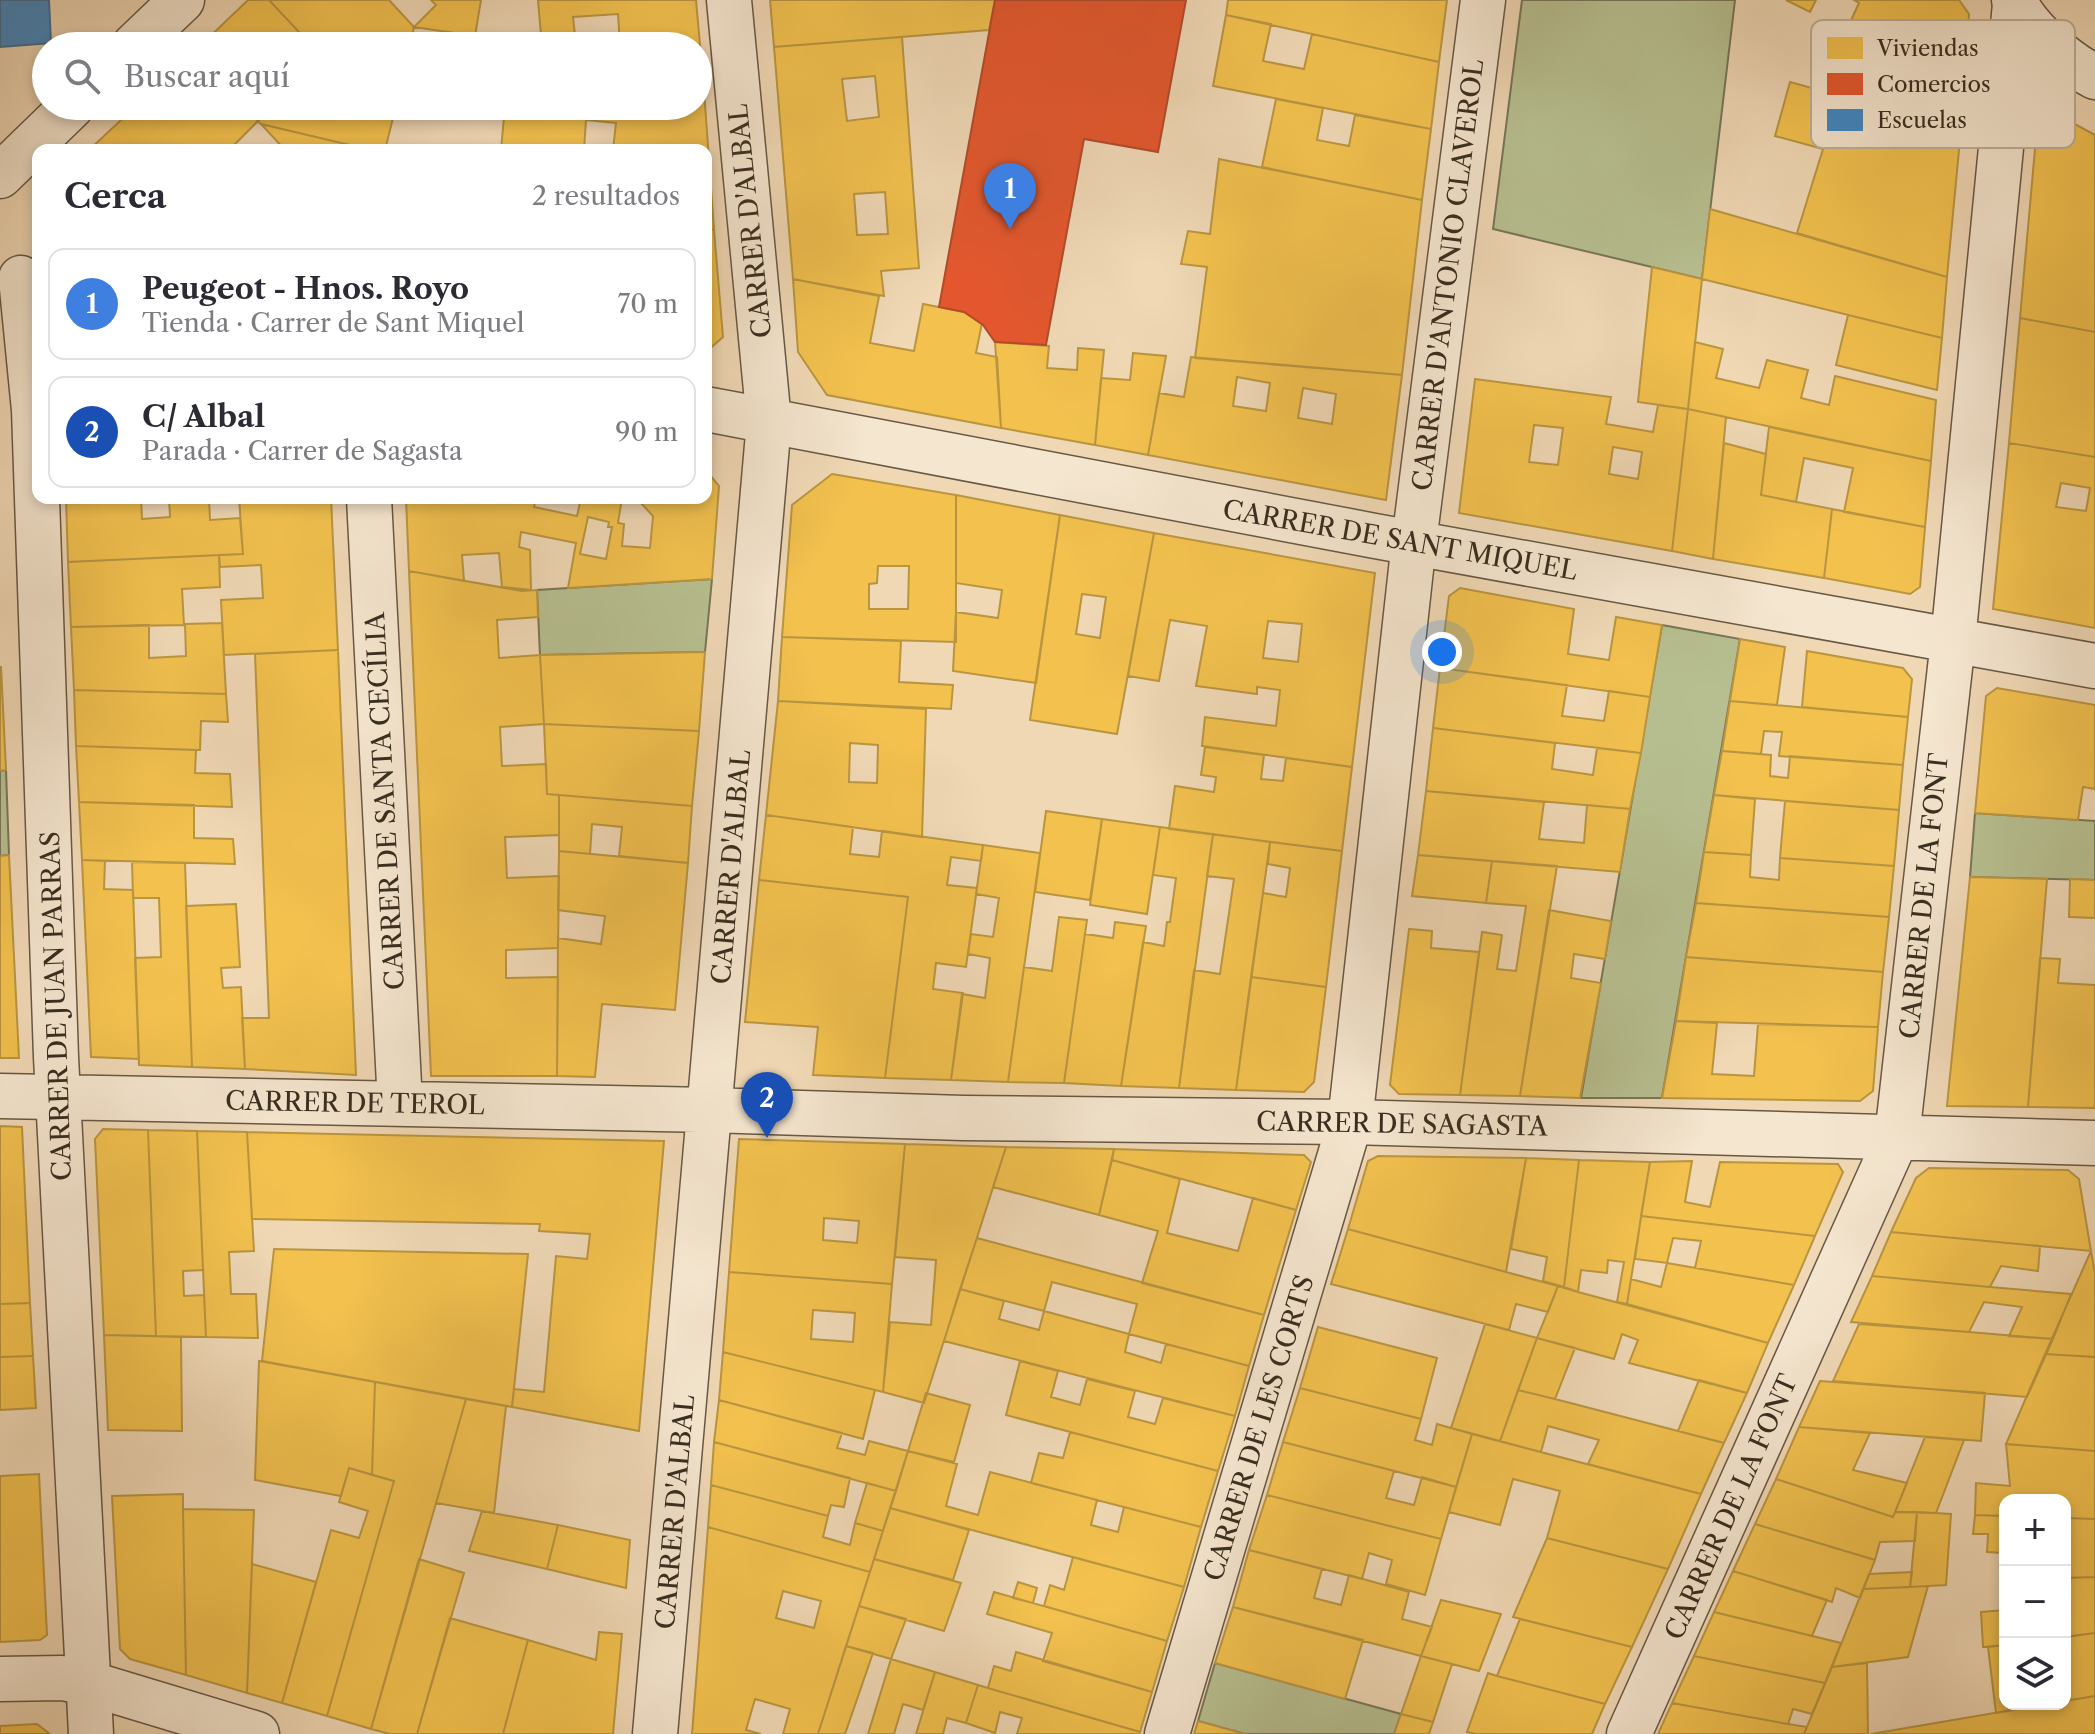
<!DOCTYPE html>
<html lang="es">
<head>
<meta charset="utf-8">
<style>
	body { margin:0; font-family:"Libre Caslon Text",serif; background:#f7f7f7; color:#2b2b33 }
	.controls { position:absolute; right:24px; bottom:24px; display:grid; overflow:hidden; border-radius:16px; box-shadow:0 4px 12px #0003 }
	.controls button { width:72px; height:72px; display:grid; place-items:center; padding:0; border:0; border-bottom:2px solid #e1e1e2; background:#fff; color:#2b2b33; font:40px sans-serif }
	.you { position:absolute; left:1442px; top:652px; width:28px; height:28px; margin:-20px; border:6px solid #fff; border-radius:50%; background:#1a73e8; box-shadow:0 0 0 12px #1a73e833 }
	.badge { display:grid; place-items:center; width:52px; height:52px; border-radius:50%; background:#db2777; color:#fff; font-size:26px; font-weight:700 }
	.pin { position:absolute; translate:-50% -66px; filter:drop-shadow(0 2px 4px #0008) }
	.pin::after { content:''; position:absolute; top:42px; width:28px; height:24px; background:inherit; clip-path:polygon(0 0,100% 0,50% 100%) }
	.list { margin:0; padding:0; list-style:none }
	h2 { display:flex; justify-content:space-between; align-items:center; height:104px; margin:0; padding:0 32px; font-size:34px }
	h2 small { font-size:26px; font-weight:400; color:#7c7c81 }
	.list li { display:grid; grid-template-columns:52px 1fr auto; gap:24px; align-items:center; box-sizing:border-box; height:112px; margin:0 16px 16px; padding:0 16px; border:2px solid #e1e1e2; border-radius:16px }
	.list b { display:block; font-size:30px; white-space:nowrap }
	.list p { margin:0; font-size:26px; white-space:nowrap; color:#7c7c81 }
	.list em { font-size:26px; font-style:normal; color:#7c7c81 }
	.icon { flex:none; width:44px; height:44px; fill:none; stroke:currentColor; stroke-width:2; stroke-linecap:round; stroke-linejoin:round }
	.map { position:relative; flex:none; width:2095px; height:1734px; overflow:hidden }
	.search { position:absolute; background:#fff; box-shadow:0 4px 12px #0003; left:32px; top:32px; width:680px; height:88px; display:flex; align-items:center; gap:20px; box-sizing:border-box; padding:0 28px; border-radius:44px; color:#7c7c81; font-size:30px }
	.panel { position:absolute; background:#fff; box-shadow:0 4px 12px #0003; left:32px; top:144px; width:680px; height:360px; border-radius:16px }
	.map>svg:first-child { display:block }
</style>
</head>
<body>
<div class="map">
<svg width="2095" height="1734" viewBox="0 0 2095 1734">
	<rect width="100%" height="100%" fill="#f0d8b5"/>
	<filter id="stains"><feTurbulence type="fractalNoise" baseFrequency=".0025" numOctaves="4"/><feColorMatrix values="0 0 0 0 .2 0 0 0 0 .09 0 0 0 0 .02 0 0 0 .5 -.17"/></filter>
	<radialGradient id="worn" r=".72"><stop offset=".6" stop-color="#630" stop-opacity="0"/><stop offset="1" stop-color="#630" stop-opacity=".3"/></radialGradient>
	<path fill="#b7bf90" stroke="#787658" stroke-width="2" d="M1522,0H1735L1702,279L1493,229Z
		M712,579L705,652L540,655L537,590Z
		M1662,625L1740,639L1662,1098H1581Z
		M6,770L9,855L0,856V771Z
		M1975,813L2095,821V880L1970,877Z
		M1215,1663L1401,1714L1394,1734H1245L1198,1721Z"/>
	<path fill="#f2c14e" stroke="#ba9540" stroke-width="2" fill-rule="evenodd" d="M248,0H269L299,32L283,46H200Z
		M269,0H389L414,27L410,46H283L299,32Z
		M431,0H481L475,36L414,27L436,5Z
		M538,0H696L704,90L698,89V46H605L620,45L618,14L573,17L576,46H542Z
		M770,0H995L989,30L774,47Z
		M1228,0H1447L1439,62L1226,15Z
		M1786,0H1816L1810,12Z
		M1854,0H1959L1969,14L1965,85L1847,29L1859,3Z
		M1226,15L1271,24L1263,61L1304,69L1312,34L1439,62L1431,129L1213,86Z
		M902,37L919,268L881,271L884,296L793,279L774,47ZM875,76L879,117L847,121L842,79ZM885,192L888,234L857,235L854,194Z
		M1790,82L1961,129L1947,277L1797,233L1823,149L1775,136Z
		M698,89L704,90L714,230L706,228V150H613L616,123L586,120L584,150H501L505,106H698Z
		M1276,99L1323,108L1317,140L1349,146L1355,115L1431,129L1422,200L1262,167Z
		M136,106H273L229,150H89Z
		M273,106H396L385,150H371L261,124L257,121Z
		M2049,110L2095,135V332L2020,318L2038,115Z
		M261,124L371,150H285Z
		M1219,159L1422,200L1402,375L1195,358L1207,267L1181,264L1188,231L1210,234Z
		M1710,209L1947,277L1942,338L1702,279Z
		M706,228L714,230L723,337L706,352Z
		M1652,267L1702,279L1688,409L1638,402Z
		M793,279L879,296L870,343L914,351L923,304L964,312L982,323L976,353L997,357L1001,428L827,395L798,352Z
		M1848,315L1942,338L1937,390L1836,365Z
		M2020,318L2095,332V457L2009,443Z
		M995,342L1049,346L1047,368L1077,370L1078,348L1104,350L1095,445L1001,428Z
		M1695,342L1723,349L1716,378L1759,388L1767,360L1808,370L1801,398L1829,405L1835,376L1936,400L1931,461L1688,409Z
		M1133,353L1166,356L1148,455L1095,445L1101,378L1130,380Z
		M1191,357L1402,375L1386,500L1148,455L1159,393L1184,397ZM1237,377L1270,383L1266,411L1233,406ZM1303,388L1336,394L1332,424L1298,418Z
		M1475,379L1611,397L1606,424L1653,432L1658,405L1688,409L1672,551L1459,513ZM1534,425L1563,428L1558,465L1529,462ZM1613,447L1642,452L1638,479L1609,474Z
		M1688,409L1726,417L1713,559L1672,551Z
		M1769,427L1931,461L1925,527L1844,512L1853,468L1804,458L1796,502L1761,495Z
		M1724,443L1766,454L1761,495L1832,509L1824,578L1713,559Z
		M2009,443L2095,457V628L1993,609ZM2061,483L2090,488L2086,511L2056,507Z
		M706,470L719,486L712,579L568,588L576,543L521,532L519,547L530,550L531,590L502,587L499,553L462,555L464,581L409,571L406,498H467V501L536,498L534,507L577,516L581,498H622L618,523L624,524L622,546L650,548L653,516L640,502L627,498H706ZM588,517L609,522L608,527H612L606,559L580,554Z
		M832,474L956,495V642L782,637L792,505ZM878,566H909L908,609H869V584L877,583Z
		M956,495L1060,515L1036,683L953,671L956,612L998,618L1002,590L956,583Z
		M66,498H141L142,519L170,517L169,498H209L210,520L240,518L243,554L68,562Z
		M239,498H331L338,650L224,655L221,600L263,598L261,565L220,567L219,555L243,554Z
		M1832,509L1925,527L1920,587L1910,594L1824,578Z
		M1060,515L1154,533L1117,734L1030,720ZM1082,594L1106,597L1100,638L1076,634Z
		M1154,533L1375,573L1352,767L1202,746L1205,717L1276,726L1280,690L1257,687V694L1196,686L1207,626L1170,620L1159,681L1128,676ZM1268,621L1302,624L1298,662L1263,658Z
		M219,555L220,587L182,589L184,625L71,627L68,562Z
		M409,571L522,591L537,590L538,617L497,620L499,658L540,655L544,724L500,727L502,766L546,764L547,794L559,795V835L505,837L507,878L559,876L558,948L506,950V978L558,977L557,1076H431Z
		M1460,588L1574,609L1568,654L1609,660L1616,617L1662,625L1650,697L1440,668L1449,596Z
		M222,623L226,694L74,690L71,627L149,625V658L186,656L185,624Z
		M782,637L901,641L899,682L953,685L951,709L778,701Z
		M1740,639L1785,647L1777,705L1730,701Z
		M338,650L356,1075L245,1069L242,1018H269L255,654Z
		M1807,651L1903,668L1912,679L1908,717L1802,707Z
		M705,652L699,731L544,724L540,655Z
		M1,667L6,770L0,771V667Z
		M1440,668L1567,685L1562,716L1604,721L1609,691L1650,697L1641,753L1433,728Z
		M1997,688L2095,705V789L2083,787L2078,820L1975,813L1986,696Z
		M74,690L226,694L228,722L201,721L200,750L76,746Z
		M778,701L926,709L922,837L766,815ZM850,743L878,745L877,783L849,782Z
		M1730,701L1908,717L1903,765L1779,756L1782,732L1764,731L1761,754L1722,751Z
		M544,724L699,731L692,806L547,794Z
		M1433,728L1555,743L1552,769L1593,775L1597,748L1641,753L1630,809L1426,791Z
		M76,746L196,750L195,773L230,774L232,807L79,802Z
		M1205,747L1264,755L1261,779L1283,781L1286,758L1352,767L1342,851L1169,829L1175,786L1214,792L1216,777L1201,775Z
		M1722,751L1771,755L1770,776L1788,778L1790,756L1903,765L1899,810L1714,795Z
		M1426,791L1544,802L1539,839L1584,843L1587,805L1630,809L1620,872L1418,855Z
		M559,795L692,806L688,863L619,856L622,827L592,824L590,854L559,851Z
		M1714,795L1755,799L1751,855L1704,852Z
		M1785,801L1899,810L1894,866L1780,858Z
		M79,802L194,805V838L233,839L235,864L82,860Z
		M1046,811L1102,819L1090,900L1035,892Z
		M766,815L853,827L850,854L879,857L882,831L983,845L981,861L951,857L947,885L977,888L966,967L936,963L933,989L963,993L951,1080L885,1078L908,897L759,880Z
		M1102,819L1160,827L1147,914L1090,905Z
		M1160,827L1213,834L1179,1088L1121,1086L1143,942L1164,946L1167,922H1170L1176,878L1153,875Z
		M1213,834L1270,842L1236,1090L1179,1088L1194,970L1220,974L1234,879L1207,876Z
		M1270,842L1342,851L1326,987L1251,977L1263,893L1286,897L1290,868L1268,864Z
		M983,845L1040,853L1008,1082L951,1080L962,994L985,998L990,958L968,954L971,934L993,937L999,898L976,894Z
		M559,851L688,863L675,1010L602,1004L595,1077L557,1076L558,938L601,944L605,916L558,910Z
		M1704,852L1751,855L1750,877L1779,880L1780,858L1894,866L1889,917L1696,903Z
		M9,855L19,1058H0V856Z
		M1418,855L1492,861L1486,903L1412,896Z
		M82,860L105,861L104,889L133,890L139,1059L91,1057Z
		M1492,861L1557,866L1520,1096L1460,1095L1482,932L1502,935L1497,969L1516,971L1526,906L1486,903Z
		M132,862L185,863L192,1067L139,1065L135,958L161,957L159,898H133Z
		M1970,877L2047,879L2028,1107L1947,1106Z
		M2070,879L2095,880V918L2069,917Z
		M759,880L908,897L885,1078L813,1075L818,1027L745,1022Z
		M1696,903L1889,917L1883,972L1686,957Z
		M236,904L240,967L221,968L223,988L241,987L245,1069L192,1067L186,906Z
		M1549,910L1611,921L1605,959L1574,954L1571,978L1601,983L1580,1098L1520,1096Z
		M1059,917L1087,920L1064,1083L1008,1082L1024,967L1052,971Z
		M1115,922L1146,926L1121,1086L1064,1083L1085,934L1113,938Z
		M1409,929L1432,931L1431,948L1479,952L1460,1095L1399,1094L1390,1085Z
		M1686,957L1883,972L1878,1027L1676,1021Z
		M2040,958L2060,959L2058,983L2095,985V1108L2028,1107Z
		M1251,977L1326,987L1314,1082L1304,1092L1236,1090Z
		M1676,1021L1717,1023L1712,1074L1754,1076L1758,1024L1878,1027L1873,1091L1860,1101L1662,1098Z
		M0,1126L22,1127L30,1303L0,1304Z
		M103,1129L148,1130L156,1336L104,1335L95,1139Z
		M148,1130L197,1131L203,1270L183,1271L184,1296L204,1295L206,1337L156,1336Z
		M197,1131L247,1132L254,1251L229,1252L231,1294H256L258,1338L206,1337Z
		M247,1132L664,1141L639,1431L512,1407L514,1389L544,1392L556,1256L587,1259L590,1234L539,1231L540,1224L252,1219Z
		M739,1139L905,1144L892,1284L729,1272ZM824,1218L859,1221L857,1243L823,1240Z
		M905,1144L1006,1147L924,1403L883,1392L890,1322L931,1325L936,1260L895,1257Z
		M1006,1147L1114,1149L1099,1215L993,1187Z
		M1114,1149L1304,1155L1311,1162L1296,1210L1112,1160Z
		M1378,1156L1526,1158L1506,1272L1348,1229L1368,1161Z
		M1526,1158L1579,1160L1564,1287L1543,1281L1547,1257L1511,1249Z
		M1112,1160L1180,1179L1167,1233L1238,1251L1253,1198L1296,1210L1264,1315L1142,1283L1158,1231L1099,1215Z
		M1579,1160L1650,1162L1627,1304L1617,1302L1624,1262L1608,1260L1607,1273L1581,1270L1578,1292L1564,1287Z
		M1692,1161L1685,1202L1710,1207L1720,1162L1838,1164L1843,1172L1815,1236L1641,1216L1650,1162Z
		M1929,1168L2068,1170L2079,1179L2091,1251L1891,1232L1916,1178Z
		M1641,1216L1815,1236L1794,1285L1695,1268L1701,1241L1673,1238L1667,1263L1635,1259Z
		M1348,1229L1506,1272L1558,1286L1548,1312L1516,1304L1509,1330L1331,1284Z
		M1891,1232L2040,1246L2038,1271L2001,1266L1990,1287L1872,1276Z
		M977,1238L1264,1315L1249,1366L1129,1334L1137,1304L1052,1282L1044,1311L960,1289Z
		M274,1249L528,1254L512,1407L262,1361Z
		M2091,1251L2095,1274V1357L2045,1354Z
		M1667,1263L1794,1285L1768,1343L1627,1304L1631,1279L1661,1287Z
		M729,1272L892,1284L883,1392L723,1352ZM813,1310L855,1313L853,1342L811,1339Z
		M1872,1276L1990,1287L2071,1294L2053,1339L2009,1336L2022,1307L1984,1302L1969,1332L1851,1322Z
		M1558,1286L1578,1292L1768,1343L1747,1393L1629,1363L1638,1340L1622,1334L1614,1359L1537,1338Z
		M960,1289L1004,1301L999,1319L1039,1330L1044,1311L1129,1334L1125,1352L1161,1363L1166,1344L1249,1366L1235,1416L944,1341Z
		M30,1303L33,1356L0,1357V1304Z
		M1485,1324L1537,1338L1500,1441L1451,1428Z
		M1859,1324L1969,1332L2053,1339L2027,1397L1833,1381Z
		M1318,1327L1437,1358L1421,1419L1300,1388Z
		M104,1335L181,1337L182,1431L108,1430Z
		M1537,1338L1575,1348L1555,1399L1518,1390Z
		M723,1352L875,1390L863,1439L719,1400Z
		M2045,1354L2095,1357V1451L2006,1444Z
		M33,1356L36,1408L0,1410V1357Z
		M259,1361L375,1382L372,1475L349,1468L341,1496L255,1480Z
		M1020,1361L1058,1371L1051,1397L1080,1405L1087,1379L1135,1391L1128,1417L1155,1424L1163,1398L1235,1416L1218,1471L1006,1415Z
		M1699,1380L1747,1393L1724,1443L1678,1431Z
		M1820,1381L1985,1393L1981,1441L1799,1427Z
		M375,1382L466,1399L371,1729L327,1716L394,1481L372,1475Z
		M1300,1388L1421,1419L1415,1440L1432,1445L1437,1424L1472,1434L1456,1487L1283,1442Z
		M1518,1390L1555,1399L1724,1443L1701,1494L1588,1464L1599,1440L1548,1426L1541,1452L1500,1441Z
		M926,1393L970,1405L954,1462L908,1451Z
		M466,1399L506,1406L494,1513L436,1503Z
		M719,1400L842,1433L837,1448L865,1455L869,1441L908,1451L896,1491L714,1442Z
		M1799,1427L1870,1433L1853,1470L1907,1483L1893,1517L1776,1479Z
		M1070,1432L1218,1471L1201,1527L1031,1483L1039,1453L1063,1458Z
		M1472,1434L1701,1494L1668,1569L1547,1538L1560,1491L1513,1479L1500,1525L1449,1512Z
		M1925,1437L1964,1440L1936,1513L1895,1512Z
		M714,1442L850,1478L844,1507L831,1505L828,1516L711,1485Z
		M1283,1442L1394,1471L1386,1498L1414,1505L1422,1477L1456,1487L1441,1539L1267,1495Z
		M2006,1444L2095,1451V1519L2065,1518V1500H2005V1516L1975,1515L1976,1483L2010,1486Z
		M908,1451L957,1464L946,1506L978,1515L990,1472L1097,1500L1091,1525L1118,1532L1124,1507L1201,1527L1184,1587L890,1508Z
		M349,1468L394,1481L327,1716L282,1703L331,1530L359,1538L368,1511L339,1502Z
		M39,1474L47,1635L40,1640L0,1642V1476Z
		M1776,1479L1893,1517L1895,1512H1917L1915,1541L1880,1542L1875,1560L1755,1524Z
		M867,1483L896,1491L883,1531L855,1523Z
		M711,1485L828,1516L823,1537L850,1545L855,1523L883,1531L870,1572L708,1527Z
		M183,1494V1509L186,1675L130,1659L120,1649L112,1496Z
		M1267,1495L1441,1539L1425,1595L1386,1584L1392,1560L1369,1553L1362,1579L1249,1550Z
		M890,1508L969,1530L953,1580L874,1559Z
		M183,1509L254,1510L247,1693L186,1675Z
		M482,1511L558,1525L547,1569L469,1551Z
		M1917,1512L1951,1514L1946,1585L1910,1587Z
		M1975,1515L2005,1516V1553L1987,1552L1988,1534H1973Z
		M2065,1518L2095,1519V1577L2065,1578Z
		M1755,1524L1875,1560L1860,1598L1836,1588L1832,1602L1733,1571Z
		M558,1525L630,1540L626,1588L547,1569Z
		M708,1527L870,1572L818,1734H783L790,1709L755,1699L746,1730L761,1734H692ZM783,1591L821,1601L814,1628L776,1618Z
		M1547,1538L1668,1569L1632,1647L1513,1617Z
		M1249,1550L1322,1569L1314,1598L1341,1605L1349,1575L1409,1592L1402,1619L1432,1627L1421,1656L1233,1607Z
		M1073,1557L1184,1587L1167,1641L1044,1606L1050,1585L1064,1590Z
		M419,1559L464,1573L417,1734H390L371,1729Z
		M874,1559L961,1583L944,1631L859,1606Z
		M252,1564L316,1582L282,1703L247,1693Z
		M1733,1571L1827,1600L1812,1636L1714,1612Z
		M1912,1572L1910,1587L1863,1589L1869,1574Z
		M2095,1577V1633L2065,1637V1578Z
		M1018,1582L1037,1588L1033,1603L1013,1598Z
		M1928,1586L1908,1657L1832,1667L1863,1589Z
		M994,1592L1167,1641L1152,1692L1043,1661L1052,1633L987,1614Z
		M1441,1600L1501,1614L1479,1671L1421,1656Z
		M859,1606L906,1619L891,1659L846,1646Z
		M1233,1607L1363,1640L1345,1699L1215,1663Z
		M2005,1610V1645L1983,1647L1981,1612Z
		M1714,1612L1841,1643L1825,1683L1694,1656Z
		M450,1618L528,1640L503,1734H417Z
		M1520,1619L1632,1647L1605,1704L1497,1676Z
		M599,1632L622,1634L613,1734H503L528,1640L596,1660Z
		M2095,1633V1696L2065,1701V1637Z
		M2005,1645V1704H2047L1996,1713L1988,1647Z
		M846,1646L873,1653L845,1734H818Z
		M1016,1652L1152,1692L1140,1732L988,1688L994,1666L1011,1671Z
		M1421,1656L1452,1664L1433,1722L1401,1714Z
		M1694,1656L1825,1683L1812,1714L1793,1709L1788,1724L1672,1703Z
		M891,1659L935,1672L923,1710L903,1704L894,1734H868Z
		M1867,1663L1868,1734H1804L1832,1667Z
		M935,1672L978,1685L966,1723L947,1718L943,1734H916Z
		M1488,1673L1497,1676L1605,1704L1592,1734H1476L1467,1732Z
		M978,1685L988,1688L1140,1732L1139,1734H1017L1022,1718L1000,1712L995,1733L966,1723Z
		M2095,1696V1734H1871L2047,1704H2065V1701Z
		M1672,1703L1788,1724L1807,1727L1804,1734H1658Z
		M1401,1714L1433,1722L1429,1734H1394Z
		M1198,1721L1245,1734H1194Z
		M37,1724L50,1734H0V1726Z"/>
	<path fill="#e4572e" stroke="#b14b2a" stroke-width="2" d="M995,0H1186L1158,152L1084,139L1046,345L995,342L983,325L964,312L939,307Z"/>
	<path fill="#3f88c5" stroke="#3d6d94" stroke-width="2" d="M0,0H49L51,43L0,47Z"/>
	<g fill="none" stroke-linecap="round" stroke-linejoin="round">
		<g stroke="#675845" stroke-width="47">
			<path id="minor" d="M2014,0C2028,30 2066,62 2095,77
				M134,46L182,0
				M0,176L72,106
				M21,278L34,410L56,1057L91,1734
				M706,409L1375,536L2095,666
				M369,498L400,1104
				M0,1096L710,1110L963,1118L1350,1122L2095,1143
				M0,1679L62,1678L88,1683L257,1734
				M655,1734L769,422L729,0
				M1167,1734L1350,1122L1414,542L1483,0
				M1629,1734L1897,1137L1953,641L2015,4"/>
		</g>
		<use href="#minor" stroke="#f5e6cf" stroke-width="44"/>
	</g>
	<g text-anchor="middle" stroke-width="8" stroke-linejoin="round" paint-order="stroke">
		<g font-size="26" fill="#392e20" stroke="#f5e6cf">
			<text transform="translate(750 221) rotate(-96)" y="9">CARRER D'ALBAL</text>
			<text transform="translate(1448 275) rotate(-83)" y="9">CARRER D'ANTONIO CLAVEROL</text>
			<text transform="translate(1400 540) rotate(10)" y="9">CARRER DE SANT MIQUEL</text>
			<text transform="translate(385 801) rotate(-93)" y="9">CARRER DE SANTA CECÍLIA</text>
			<text transform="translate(731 867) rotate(-85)" y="9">CARRER D'ALBAL</text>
			<text transform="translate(1924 896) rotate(-84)" y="9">CARRER DE LA FONT</text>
			<text transform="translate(56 1006) rotate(-92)" y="9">CARRER DE JUAN PARRAS</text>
			<text transform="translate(355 1103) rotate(1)" y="9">CARRER DE TEROL</text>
			<text transform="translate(1402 1124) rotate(1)" y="9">CARRER DE SAGASTA</text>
			<text transform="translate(1259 1428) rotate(-73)" y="9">CARRER DE LES CORTS</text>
			<text transform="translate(1731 1507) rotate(-66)" y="9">CARRER DE LA FONT</text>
			<text transform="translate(675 1512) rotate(-85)" y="9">CARRER D'ALBAL</text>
		</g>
	</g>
	<rect x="1811" y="20" width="264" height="128" rx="12" fill="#f5e6cf" stroke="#bdaf9a" stroke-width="2"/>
	<rect x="1827" y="37" width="36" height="22" fill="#f2c14e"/>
	<rect x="1827" y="73" width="36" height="22" fill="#e4572e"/>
	<rect x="1827" y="109" width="36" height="22" fill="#3f88c5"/>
	<g font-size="22" fill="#392e20">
		<text x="1877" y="56">Viviendas</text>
		<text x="1877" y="92">Comercios</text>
		<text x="1877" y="128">Escuelas</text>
	</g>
	<rect width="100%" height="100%" filter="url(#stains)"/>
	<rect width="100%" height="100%" fill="url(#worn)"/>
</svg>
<div class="controls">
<button>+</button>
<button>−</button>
<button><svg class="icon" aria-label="layers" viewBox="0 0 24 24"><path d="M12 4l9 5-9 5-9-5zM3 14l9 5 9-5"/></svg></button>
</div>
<div class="you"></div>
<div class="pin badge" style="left:1010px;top:229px;background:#3f7fe0">1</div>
<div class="pin badge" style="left:767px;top:1138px;background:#1a4fb4">2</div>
<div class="search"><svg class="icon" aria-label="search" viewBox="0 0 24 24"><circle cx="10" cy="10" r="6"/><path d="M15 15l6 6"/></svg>Buscar aquí</div>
<section class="panel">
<h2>Cerca<small>2 resultados</small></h2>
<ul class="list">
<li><span class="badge" style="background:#3f7fe0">1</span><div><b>Peugeot - Hnos. Royo</b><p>Tienda · Carrer de Sant Miquel</p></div><em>70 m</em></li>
<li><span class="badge" style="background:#1a4fb4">2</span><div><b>C/ Albal</b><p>Parada · Carrer de Sagasta</p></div><em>90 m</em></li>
</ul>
</section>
</div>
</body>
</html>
